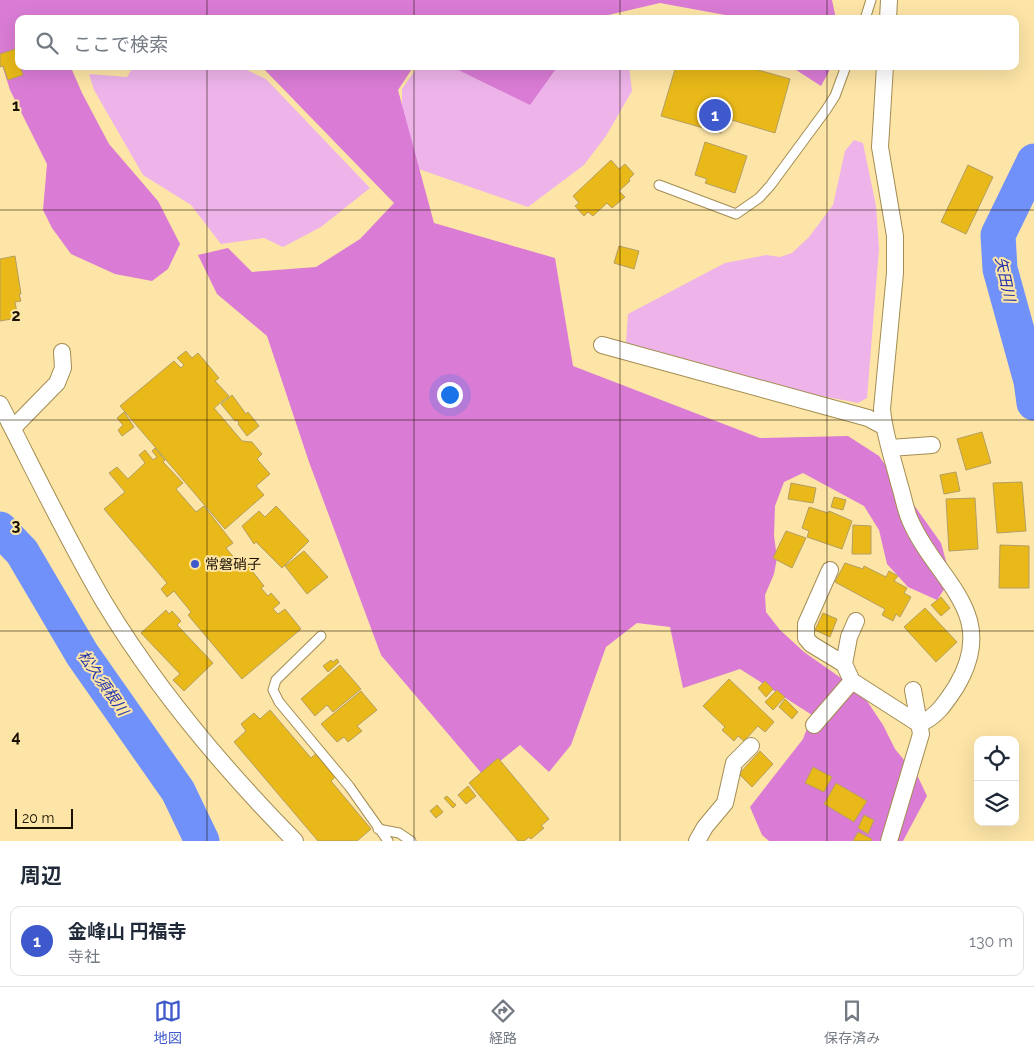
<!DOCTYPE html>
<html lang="ja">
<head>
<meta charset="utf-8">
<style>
	body { margin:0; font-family:Raleway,"Noto Sans JP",sans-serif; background:#f2f2f3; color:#1f2937 }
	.controls { position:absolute; right:15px; bottom:15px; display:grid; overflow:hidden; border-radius:10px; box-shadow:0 5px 20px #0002 }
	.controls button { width:45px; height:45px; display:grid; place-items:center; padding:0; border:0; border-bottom:1px solid #e0e1e3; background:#fff; color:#1f2937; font:25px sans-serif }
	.scale { position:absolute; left:15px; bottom:12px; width:58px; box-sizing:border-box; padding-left:5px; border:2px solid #191000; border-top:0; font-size:14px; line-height:18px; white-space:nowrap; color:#191000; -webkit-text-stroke:4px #fde5a7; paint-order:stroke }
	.you { position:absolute; left:449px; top:394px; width:18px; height:18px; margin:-12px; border:4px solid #fff; border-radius:50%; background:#1a73e8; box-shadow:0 0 0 8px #1a73e833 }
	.badge { display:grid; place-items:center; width:32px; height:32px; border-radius:50%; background:#3e59cb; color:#fff; font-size:16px; font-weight:700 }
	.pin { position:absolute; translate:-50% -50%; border:2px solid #fff; box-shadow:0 1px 5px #0006 }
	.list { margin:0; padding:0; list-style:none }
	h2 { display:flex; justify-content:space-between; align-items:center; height:65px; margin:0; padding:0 20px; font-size:21px }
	h2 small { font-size:16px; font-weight:400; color:#747a83 }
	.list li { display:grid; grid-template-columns:32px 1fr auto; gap:15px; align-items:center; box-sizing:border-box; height:70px; margin:0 10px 10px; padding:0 10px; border:1px solid #e0e1e3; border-radius:10px }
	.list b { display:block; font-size:19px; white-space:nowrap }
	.list p { margin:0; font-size:16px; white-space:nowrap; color:#747a83 }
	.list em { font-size:16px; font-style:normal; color:#747a83 }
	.icon { flex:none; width:28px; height:28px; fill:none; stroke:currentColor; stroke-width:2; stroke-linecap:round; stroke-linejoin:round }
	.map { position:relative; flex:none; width:1034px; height:841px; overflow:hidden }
	.search { position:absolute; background:#fff; box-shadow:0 5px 20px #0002; left:15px; right:15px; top:15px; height:55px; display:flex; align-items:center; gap:12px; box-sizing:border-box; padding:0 18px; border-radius:10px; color:#747a83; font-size:19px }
	.sheet { height:145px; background:#fff }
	nav { display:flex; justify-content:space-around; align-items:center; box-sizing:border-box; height:70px; border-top:1px solid #e0e1e3; background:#fff; font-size:14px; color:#747a83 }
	nav a { display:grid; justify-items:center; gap:2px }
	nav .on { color:#3e59cb }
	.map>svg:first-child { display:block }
</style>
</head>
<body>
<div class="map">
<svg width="1034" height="841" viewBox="0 0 1034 841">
	<rect width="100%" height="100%" fill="#fde5a7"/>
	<path fill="#eeb4ea" d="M134,66H238L266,79L370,188L321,227L283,247L264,238L221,244L191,205L143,175L94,90L89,74L127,77Z
		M418,66H629L632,91L606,136L584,165L528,207L407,165L402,138V89Z
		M854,140L863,143L876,206L879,249L867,398L858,403L637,360L626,343L628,314L725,263L766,255L780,257L792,253L809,237L833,205L845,151Z"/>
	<path fill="#da7cd5" d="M0,0H832L836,19H747L660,3L591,19H19V66H75L72,70L82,93L109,144L158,201L180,244L168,269L152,281L115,274L71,254L52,228L43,210L47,164L10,90L0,58Z
		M261,66H414L398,90L434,223L555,258L573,366L760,438L848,436L879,456L941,543L951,579L937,600L908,587L887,564L879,530L864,506L803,473L784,482L775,506L774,536L777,558L774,574L765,595L766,612L780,630L804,652L861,692L883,725L895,749L918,777L927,796L903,841H769L762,835L750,807L803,739L812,715L740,669L683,688L670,627L637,623L606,647L571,745L549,772L520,745L483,775L381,655L309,462L267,336L217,294L198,255L228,248L252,272L316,267L360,239L394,203Z
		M450,66H558L530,105Z
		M790,66H832L821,86Z"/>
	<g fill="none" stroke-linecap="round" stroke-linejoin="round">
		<path stroke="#7090fa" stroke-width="35" d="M1034,161L998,235L1000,269L1031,381L1034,403
			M0,529L22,552L82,654L178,791L202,841"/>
	</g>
	<path fill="#e9b919" stroke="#b49e63" d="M15,49L23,75L8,80L3,66L0,67V54Z
		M676,66H744L790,79L775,133L725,118L721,133L661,116Z
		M705,142L747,156L735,193L705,183L707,179L695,175Z
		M611,160L619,169L625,164L634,174L629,179L630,181L619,191L625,197L612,208L607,203L593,216L588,212L584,216L575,206L579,203L573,196Z
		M968,165L993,177L966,234L941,222Z
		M619,246L639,251L634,269L614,263Z
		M15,256L21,294H19L21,301L15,302L18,318L0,321V259Z
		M186,351L192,358L198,353L219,378L215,381L229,396L214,408L242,441L252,442L262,454L257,459L270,474L256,486L264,495L225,529L120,406L174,361L181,368L184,365L177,358Z
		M232,395L246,414L248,412L259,426L247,436L238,424L239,423L237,420L235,421L221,404Z
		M124,412L134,427L122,436L118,430L123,425L117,418Z
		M982,432L991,463L966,470L957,439Z
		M155,448L165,460L163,462L183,483L176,489L196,512L204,506L233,543L226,548L241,566L245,562L264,586L261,588L268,596L271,593L280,603L273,609L278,614L285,609L301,629L242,679L188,615L191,612L174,591L167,597L161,589L167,583L104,509L125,492L109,473L117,467L128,479L145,463L139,455L145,450L153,460L157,457L152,451Z
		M956,472L960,491L944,494L940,475Z
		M1022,482L1026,531L997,533L993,483Z
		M791,483L816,488L813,503L788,499Z
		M834,497L846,500L843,510L831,507Z
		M975,498L978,549L949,551L946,499Z
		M276,506L309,541L282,568L256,542L254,544L242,526L259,511L265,517Z
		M809,507L828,513L829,511L852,521L842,549L807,537L809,531L802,528Z
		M853,525L871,526V554H852Z
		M786,531L806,538L792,568L773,558Z
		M1000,545L1029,546V588H999Z
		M304,551L328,577L307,594L285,566Z
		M845,563L863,569L864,566L886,577L889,571L898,576L894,581L907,588L904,593L911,597L900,617L896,614L893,621L882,615L885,609L835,582Z
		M941,597L950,608L941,616L931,605Z
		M925,608L957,642L936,662L904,627Z
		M166,610L169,614L172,611L181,621L177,625L213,663L184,691L173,680L180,674L141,633Z
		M823,613L837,619L830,637L815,630Z
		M337,659L339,662L328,672L323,666L331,660L333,662Z
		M340,665L361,689L333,712L327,705L315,716L301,699Z
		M729,679L774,722L765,732L758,726L744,741L738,736L734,741L722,730L725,727L703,706Z
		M765,681L773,689L766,697L758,688Z
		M777,690L785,697L773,710L765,702Z
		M361,691L377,710L357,726L362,731L348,742L344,737L337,742L321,724Z
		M785,699L798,712L792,719L779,707Z
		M270,710L311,758L318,752L337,775L331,781L371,829L357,841H318L234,742L246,731L241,724L254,713L260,719Z
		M760,751L773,764L752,787L739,774Z
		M498,758L549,819L541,826L544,828L531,839L529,837L524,841H518L469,783Z
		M813,767L832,777L824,792L805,783Z
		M836,783L867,801L854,822L824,804Z
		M468,786L476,796L466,804L458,795Z
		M447,796L456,805L453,808L444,798Z
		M437,805L443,812L436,818L430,811Z
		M864,815L874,820L868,834L858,828Z
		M858,832L872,839L871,841H853Z"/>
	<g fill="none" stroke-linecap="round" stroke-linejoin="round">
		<g stroke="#a28c51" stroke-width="11">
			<path id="service" d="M865,19L871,0
				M659,185L736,214L759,198L770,186L826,110L835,96L846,66
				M321,636L276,680L273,690L279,702L349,786L388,841
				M378,829L399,833L411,841"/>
		</g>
		<g stroke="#a28c51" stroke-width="18">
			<path id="minor" d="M888,19L889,0
				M602,345L868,418L883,426
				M0,404C34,470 66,537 104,602C156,688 224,769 295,841
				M13,428L57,383L63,368L62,352
				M890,448L932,445
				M830,570L806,624V638L811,644L844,664L852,681L919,724C937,717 946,702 956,687C1001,612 936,581 910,520C905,509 903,495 899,483C893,459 884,434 882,409L895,273V236L880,147L885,66
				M844,664L849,637L856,621
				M814,725L852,681
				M697,841L705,827L725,803L734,763L751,746
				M889,841L921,734L913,690"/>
		</g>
		<use href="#service" stroke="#fff" stroke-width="9"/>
		<use href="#minor" stroke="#fff" stroke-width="16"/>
	</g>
	<path fill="none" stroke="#191000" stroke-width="1" stroke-opacity="0.55" d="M207,0V19M414,0V19M620,0V19M827,0V19M207,66V841M414,66V841M620,66V841M827,66V841M0,210H1034M0,420H1034M0,631H1034"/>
	<circle fill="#3e59cb" stroke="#fde5a7" stroke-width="2" cx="195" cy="564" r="5"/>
	<g text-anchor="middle" stroke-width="4" stroke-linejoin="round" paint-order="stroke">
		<g font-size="14" fill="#191000" stroke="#fde5a7" text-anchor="start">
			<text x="205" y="569">常磐硝子</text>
		</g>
		<g font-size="15" font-style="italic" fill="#2435ad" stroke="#fde5a7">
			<text transform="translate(1005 279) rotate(78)" y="5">矢田川</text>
			<text transform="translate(103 683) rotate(55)" y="5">松久須根川</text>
		</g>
	</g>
	<g font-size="16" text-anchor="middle" font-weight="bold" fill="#191000" stroke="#fde5a7" stroke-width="4" stroke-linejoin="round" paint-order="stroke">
		<text x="16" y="111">1</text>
		<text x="16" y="321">2</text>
		<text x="16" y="531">3</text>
		<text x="16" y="742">4</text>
	</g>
</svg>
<div class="controls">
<button><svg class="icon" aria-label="locate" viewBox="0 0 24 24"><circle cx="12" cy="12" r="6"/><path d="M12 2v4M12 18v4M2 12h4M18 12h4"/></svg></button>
<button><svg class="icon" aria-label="layers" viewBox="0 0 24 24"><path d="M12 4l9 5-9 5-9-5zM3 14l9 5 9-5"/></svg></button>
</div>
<div class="scale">20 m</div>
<div class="you"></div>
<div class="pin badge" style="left:715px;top:115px">1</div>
<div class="search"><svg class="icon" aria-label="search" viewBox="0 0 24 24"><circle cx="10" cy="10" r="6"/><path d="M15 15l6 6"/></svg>ここで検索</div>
</div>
<section class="sheet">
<h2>周辺<small></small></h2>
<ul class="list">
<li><span class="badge">1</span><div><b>金峰山 円福寺</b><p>寺社</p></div><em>130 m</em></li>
</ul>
</section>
<nav>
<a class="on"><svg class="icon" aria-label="map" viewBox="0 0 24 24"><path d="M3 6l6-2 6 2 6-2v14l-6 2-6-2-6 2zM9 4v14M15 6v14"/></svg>地図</a>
<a><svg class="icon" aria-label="directions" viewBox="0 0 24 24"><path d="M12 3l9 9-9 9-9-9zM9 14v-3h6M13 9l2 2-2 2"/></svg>経路</a>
<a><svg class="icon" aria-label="saved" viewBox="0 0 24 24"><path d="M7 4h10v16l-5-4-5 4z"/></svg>保存済み</a>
</nav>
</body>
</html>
